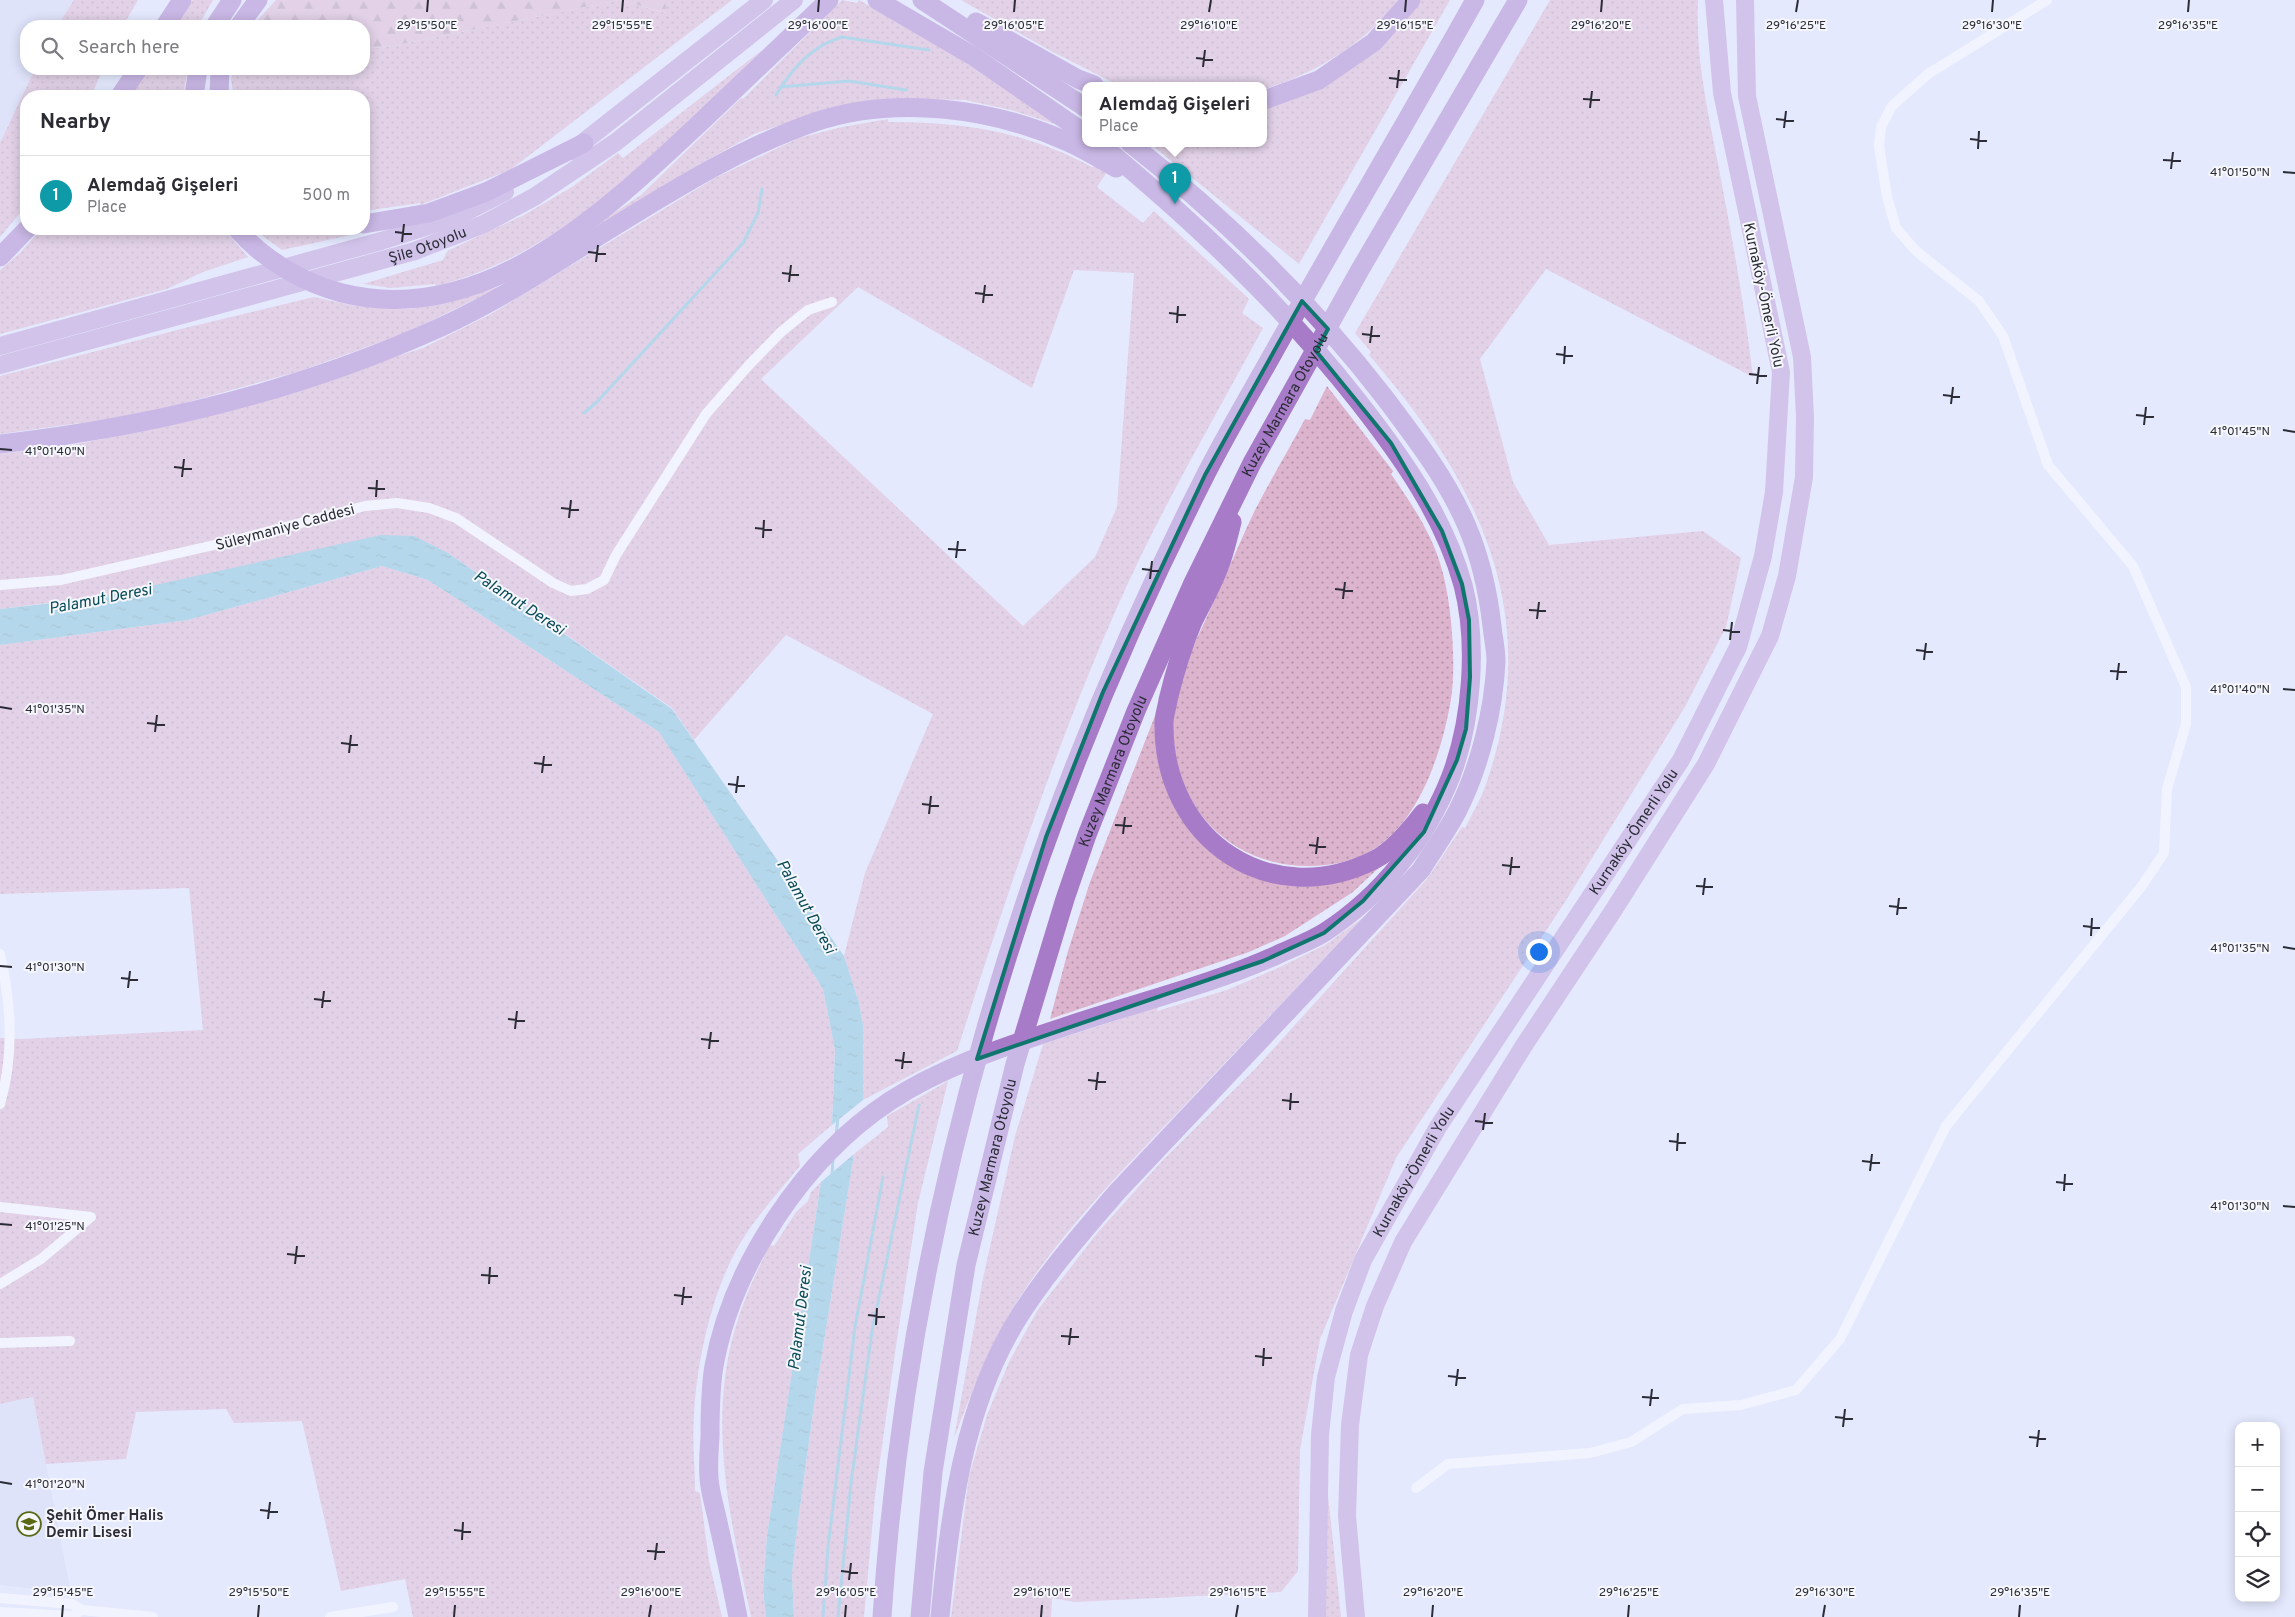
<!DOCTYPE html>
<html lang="en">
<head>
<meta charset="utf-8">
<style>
	body { margin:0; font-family:Overpass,sans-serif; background:#f2f2f3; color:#2b2b33 }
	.controls { position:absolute; right:15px; bottom:15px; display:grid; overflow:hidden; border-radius:10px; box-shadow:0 2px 12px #0003 }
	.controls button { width:45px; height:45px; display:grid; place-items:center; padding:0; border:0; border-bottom:1px solid #e1e1e2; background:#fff; color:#2b2b33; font:25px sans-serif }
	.you { position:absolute; left:1538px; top:951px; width:18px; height:18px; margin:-12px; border:4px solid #fff; border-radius:50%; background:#1a73e8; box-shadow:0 0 0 8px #1a73e833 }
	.badge { display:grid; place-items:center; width:32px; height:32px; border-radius:50%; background:#596914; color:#fff; font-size:16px; font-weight:700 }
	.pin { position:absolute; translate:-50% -41px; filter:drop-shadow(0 1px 2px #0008) }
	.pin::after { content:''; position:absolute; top:26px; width:18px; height:15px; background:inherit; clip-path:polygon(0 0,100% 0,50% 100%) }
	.popup { position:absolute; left:1082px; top:82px; width:185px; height:65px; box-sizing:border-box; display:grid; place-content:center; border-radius:10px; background:#fff; filter:drop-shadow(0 1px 4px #0005); font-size:16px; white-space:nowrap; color:#7c7c81 }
	.popup b { font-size:19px; color:#2b2b33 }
	.popup::after { content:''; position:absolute; left:50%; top:100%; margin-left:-10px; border:10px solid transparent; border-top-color:#fff }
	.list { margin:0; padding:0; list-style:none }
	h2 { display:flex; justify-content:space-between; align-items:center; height:65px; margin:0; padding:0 20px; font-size:21px }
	h2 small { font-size:16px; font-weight:400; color:#7c7c81 }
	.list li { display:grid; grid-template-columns:32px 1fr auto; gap:15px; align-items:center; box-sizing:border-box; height:80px; padding:0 20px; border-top:1px solid #e1e1e2 }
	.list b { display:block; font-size:19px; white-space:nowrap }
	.list p { margin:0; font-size:16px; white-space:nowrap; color:#7c7c81 }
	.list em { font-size:16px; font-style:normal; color:#7c7c81 }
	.icon { flex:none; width:28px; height:28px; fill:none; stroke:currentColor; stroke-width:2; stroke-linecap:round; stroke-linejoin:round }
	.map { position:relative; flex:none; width:2295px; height:1617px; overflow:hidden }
	.search { position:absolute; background:#fff; box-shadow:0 2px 12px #0003; left:20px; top:20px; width:350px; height:55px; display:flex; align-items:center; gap:12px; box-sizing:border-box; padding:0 18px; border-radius:20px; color:#7c7c81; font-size:19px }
	.panel { position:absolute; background:#fff; box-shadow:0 2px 12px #0003; left:20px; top:90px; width:350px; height:145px; border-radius:20px }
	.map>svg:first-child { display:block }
</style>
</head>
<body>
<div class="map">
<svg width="2295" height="1617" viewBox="0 0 2295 1617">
	<defs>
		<pattern id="grass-dots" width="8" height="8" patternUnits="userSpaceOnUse" patternTransform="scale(1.25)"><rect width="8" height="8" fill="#ddb4cd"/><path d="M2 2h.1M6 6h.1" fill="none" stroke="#b393a7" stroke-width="1.8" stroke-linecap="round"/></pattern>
		<pattern id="forest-firs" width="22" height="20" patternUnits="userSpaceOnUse" patternTransform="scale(1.25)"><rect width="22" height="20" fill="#ddb4cd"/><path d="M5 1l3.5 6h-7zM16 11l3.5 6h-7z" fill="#b393a7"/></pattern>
		<pattern id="water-ripples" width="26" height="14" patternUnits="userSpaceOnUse" patternTransform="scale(1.25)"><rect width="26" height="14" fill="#79c2d4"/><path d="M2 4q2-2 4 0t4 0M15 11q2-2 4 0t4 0" fill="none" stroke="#639ead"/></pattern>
	</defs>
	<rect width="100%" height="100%" fill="#e5e9fe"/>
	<path fill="#d6dbf5" d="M0,0H74L57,26H26V69H35L0,143Z
		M33,1397L71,1593L0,1585V1404Z"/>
	<path fill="url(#grass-dots)" fill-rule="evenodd" d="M74,0H138L123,26H57Z
		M193,0H213L198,26H175Z
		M619,0L666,13L665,0H732L510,170L420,205V203L364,211V96H234L231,80L233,69H364V47L382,48Z
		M842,0L857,3L859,0L956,56L1064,127L1011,110L965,100L913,99L798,119L754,134L700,164L503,286L403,334L300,371L170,407L116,418L0,434V376L185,328L314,297L355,306L410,309L503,286L641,195L741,98L743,99Z
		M961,0H1398C1366,43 1315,74 1264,89V85H1124L1114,83L1051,51Z
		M1419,0H1450L1299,264L1149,143H1264V107Z
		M1550,0H1698C1695,59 1709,117 1720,174C1733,242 1745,309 1753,377L1546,269L1480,359L1513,482L1549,545L1703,531L1741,558L1726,627L1686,705L1565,902L1396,1158L1320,1339L1300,1450L1298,1571L1281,1592L1075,1602L1052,1598L1051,1617H951L969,1476L987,1415L1009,1362L1037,1311L1098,1232L1162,1161L1256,1068L1427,879L1462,827L1465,828C1472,814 1480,801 1485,787C1546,616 1480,484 1369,355L1371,352L1355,333Z
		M762,50C667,143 569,252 436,286L435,284L391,288L363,284L443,260L447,251L524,215L572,187L618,153L623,158Z
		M35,69H103L91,96H26V206L0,237V143Z
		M148,69H185L183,75L187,74L183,96H130Z
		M888,119V122C963,122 1025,131 1092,167L1095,166L1107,172L1097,187L1143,223L1154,211L1249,299L1242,313L1263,328C1221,406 1176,483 1138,562C1063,720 1010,886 957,1051L863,1100V1025L859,1003L844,956L865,873L933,714L786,635L694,740L672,708L448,553L0,609V454L73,445L194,420L423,348L491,314L715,178L799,138L842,127ZM1074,270L1134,273L1117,507L1095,557L1023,626L761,379L858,287L1032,388Z
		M41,229H224L248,257L203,272L167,289L0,334V270L20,253Z
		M253,229H329L355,234L282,250Z
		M1327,386L1393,471L1391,474C1411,503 1433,535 1442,570C1452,605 1457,670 1450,705C1440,758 1417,828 1365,854C1349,862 1328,866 1310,866C1220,867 1159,789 1175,702C1181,668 1199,636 1212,605C1227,574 1240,541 1255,510C1271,479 1289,449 1305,419L1310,420Z
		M382,566L428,580L659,732L823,989L835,1050L832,1125L798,1154L800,1166C782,1188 762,1210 746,1234C714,1281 697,1358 694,1415C692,1440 695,1466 695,1491L700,1493L709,1561L722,1617H413L405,1579L341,1591L302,1421L234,1423L226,1409L136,1412L126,1459L46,1464L33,1397L0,1404V1038L21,1039L203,1030L189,888L0,894V645L188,620Z
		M1160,703L1168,788L1252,874L1385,862L1353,892L1285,936L1249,952L1050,1019L1068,951L1090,882Z
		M1364,917C1304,979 1246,1041 1187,1103C1132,1160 1075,1217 1030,1282C996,1330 975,1384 954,1438L983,1278L1015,1136L1043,1044L1158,1007L1157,1011L1227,990L1278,968L1325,945Z
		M948,1081L918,1203L896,1346L875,1496L864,1617H794L792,1574L798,1521L816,1391L854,1154L888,1127L887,1116Z
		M821,1182L767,1535L763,1590L766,1617H751C731,1524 707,1424 735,1329C743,1300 756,1273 770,1245L774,1246L796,1212L808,1201L811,1192Z
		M1326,1476L1341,1617H1326Z"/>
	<path fill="url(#forest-firs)" d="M276,0H665L667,13L619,0L382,48L364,47V26H252Z"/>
	<path fill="url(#water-ripples)" d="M381,535L414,536L448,553L672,709L844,956L859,1003L863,1025V1100L832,1125L835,1050L823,989L659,732L428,580L382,566L188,620L0,645V609L96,598Z
		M854,1154L816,1391L798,1521L792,1574L794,1617H766L763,1590L767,1535L821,1182Z"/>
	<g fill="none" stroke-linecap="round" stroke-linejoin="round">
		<path stroke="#79c2d4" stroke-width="3" d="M780,87L849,81L906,90
			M776,95C792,69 811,46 842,37L929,50
			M584,413L597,402L743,243L758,213L762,189
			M836,1136L838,1117
			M832,1176L833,1159
			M823,1617L828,1547L855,1327L883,1177
			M838,1617L851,1483L872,1331L919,1105"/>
		<path stroke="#fff" stroke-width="10" d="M0,585L61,580L236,540L365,506L397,503L429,508L456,518L553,583L571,591L587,589L604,580L616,555L706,414L748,366L781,332L808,310L832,302
			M0,954C11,1002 14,1056 0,1104
			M0,1207L91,1217
			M0,1284L41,1259L91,1217
			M0,1343L70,1341
			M1416,1488L1448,1464L1590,1453L1631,1442L1683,1409L1741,1405L1796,1390L1840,1339L1946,1126L2141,887L2164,853L2167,789L2186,724V687L2133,566L2048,465L2003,336L1979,301L1916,251L1896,228L1887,197L1879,146L1881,127L1892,106L1928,74L2047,0
			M0,1598L72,1604L82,1610L153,1617
			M0,1612L72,1616L82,1610
			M330,1617L393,1607"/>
		<g stroke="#b896d3" stroke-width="18">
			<path d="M572,151L764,0"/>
			<path d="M0,346L381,241L454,218L505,192"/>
			<path id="s1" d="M0,365L415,251L484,224L534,197L616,142L794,0"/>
			<path id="s2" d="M1317,1617L1320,1435L1326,1377L1344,1311L1363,1260L1438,1127L1681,760L1738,647L1763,556L1774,492L1781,372L1722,93L1714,0"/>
			<path d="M1356,1617L1347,1516L1350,1425L1359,1355L1375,1306L1403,1242L1523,1047L1613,911L1706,764L1770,636L1787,576L1804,477L1805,417L1802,357L1747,96L1745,0"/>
		</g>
		<g stroke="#a77bc8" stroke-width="19">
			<path d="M877,0L973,56L1086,134"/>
			<path d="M922,0L1086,108"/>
			<path d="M976,22L1078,79L1094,85"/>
			<path d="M165,26L182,0"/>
			<path d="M215,26L232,0"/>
			<path d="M239,26L258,0"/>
			<path d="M120,96L138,69"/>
			<path d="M194,96L198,69"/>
			<path d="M219,96L220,69"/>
			<path d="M1264,100L1319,80L1374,42L1411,0"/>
			<path d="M364,224L429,213L486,192L584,143"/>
			<path d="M237,229C263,259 303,283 342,293C485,329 608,209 703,120C745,80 787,40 829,0"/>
			<path d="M0,257L27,229"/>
			<path d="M0,444C151,427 302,390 441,327C498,301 550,267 602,234C670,192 739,148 815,122C895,95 992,108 1068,142C1084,149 1100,159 1116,168"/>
			<path d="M1232,522C1229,534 1226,547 1222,559C1215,581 1202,603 1192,624C1182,648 1174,675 1168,700C1167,708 1163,718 1164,726C1164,840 1270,912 1374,860C1393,851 1410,830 1423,813"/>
			<path d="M738,1617C732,1587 726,1557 719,1527C716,1511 710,1494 709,1478C708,1464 709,1450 710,1437C710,1413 710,1389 714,1366C732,1265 805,1157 890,1101C943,1066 1007,1046 1067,1026C1138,1002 1211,985 1279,954C1294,947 1311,941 1325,932C1382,895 1427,838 1451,776C1472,720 1478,643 1463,585C1444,516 1401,456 1358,401C1282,304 1193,221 1099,143"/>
			<path d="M882,1617C908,1219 1023,834 1203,480C1224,438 1248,398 1271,357C1338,237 1408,120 1475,0"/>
			<path id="s3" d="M920,1617L933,1472L966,1265L1015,1064L1065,899L1087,835L1136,711L1192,585L1252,463L1361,268L1518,0"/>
			<path d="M940,1617C950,1514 963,1404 1020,1315C1048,1271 1083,1232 1117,1192L1421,870C1433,850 1448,830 1458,810C1480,766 1494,709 1496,661C1496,649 1493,637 1492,626C1488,591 1480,556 1466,524C1446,478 1415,438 1385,398C1311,302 1225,218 1130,143"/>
		</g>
	</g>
	<path d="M0 0H2295V1617H0ZM1302,301L1328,329L1316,351L1391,443L1442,531L1462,584L1469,620L1470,677L1466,729L1457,760L1424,832L1363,901L1324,933L1263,961L977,1059L1046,837L1103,692L1205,475Z" fill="#e5e9fe" fill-opacity=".55" fill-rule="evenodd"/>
	<path fill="none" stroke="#0f766e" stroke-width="4" stroke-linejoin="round" d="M1302,301L1328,329L1316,351L1391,443L1442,531L1462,584L1469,620L1470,677L1466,729L1457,760L1424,832L1363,901L1324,933L1263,961L977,1059L1046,837L1103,692L1205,475Z"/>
	<path fill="none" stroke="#2b2c36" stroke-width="2" d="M427,12L428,0M622,12L623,0M818,12L819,0M1014,12L1015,0M1209,12L1211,0M1405,12L1406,0M1601,12L1602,0M1796,12L1798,0M1992,12L1993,0M2188,12L2189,0M1196,58L1213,60M1203,67L1205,50M1389,78L1407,80M1397,88L1399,70M1583,99L1600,100M1590,108L1592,91M1776,119L1794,121M1784,128L1786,111M1970,139L1987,141M1978,149L1979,131M2163,160L2181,161M2171,169L2173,152M2283,172L2295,173M395,232L412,234M402,242L404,224M588,252L606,254M596,262L598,245M782,273L799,275M789,282L791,265M975,293L993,295M983,303L985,285M1169,313L1186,315M1177,323L1178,306M1362,334L1380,336M1370,343L1372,326M1556,354L1573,356M1564,364L1565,346M1749,374L1767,376M1757,384L1759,367M1943,395L1960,397M1951,404L1953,387M2136,415L2154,417M2144,425L2146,407M2283,430L2295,432M0,449L12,450M174,467L192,469M182,477L184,459M368,488L385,489M376,497L377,480M561,508L579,510M569,518L571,500M755,528L772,530M763,538L764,520M948,549L966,550M956,558L958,541M1142,569L1159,571M1150,579L1152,561M1335,589L1353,591M1343,599L1345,582M1529,610L1546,611M1537,619L1539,602M1723,630L1740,632M1730,640L1732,622M1916,650L1933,652M1924,660L1926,643M2110,671L2127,672M2117,680L2119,663M2283,689L2295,690M0,707L12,709M147,723L165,725M155,732L157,715M341,743L358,745M349,753L351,735M534,763L552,765M542,773L544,756M728,784L745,786M736,793L738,776M922,804L939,806M929,814L931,796M1115,825L1132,826M1123,834L1125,817M1309,845L1326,847M1316,854L1318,837M1502,865L1520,867M1510,875L1512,857M1696,886L1713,887M1703,895L1705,878M1889,906L1907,908M1897,915L1899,898M2083,926L2100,928M2091,936L2092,918M2283,947L2295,949M0,966L12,967M121,978L138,980M128,988L130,971M314,999L331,1001M322,1008L324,991M508,1019L525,1021M515,1029L517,1011M701,1039L719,1041M709,1049L711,1032M895,1060L912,1062M902,1069L904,1052M1088,1080L1106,1082M1096,1090L1098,1072M1282,1100L1299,1102M1290,1110L1291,1093M1475,1121L1493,1123M1483,1130L1485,1113M1669,1141L1686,1143M1677,1151L1678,1133M1862,1161L1880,1163M1870,1171L1872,1154M2056,1182L2073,1184M2064,1191L2065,1174M2283,1206L2295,1207M0,1224L12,1225M287,1254L305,1256M295,1264L297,1246M481,1275L498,1276M489,1284L490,1267M674,1295L692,1297M682,1305L684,1287M868,1315L885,1317M876,1325L877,1308M1061,1336L1079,1337M1069,1345L1071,1328M1255,1356L1272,1358M1263,1366L1264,1348M1448,1376L1466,1378M1456,1386L1458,1369M1642,1397L1659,1398M1650,1406L1652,1389M1835,1417L1853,1419M1843,1427L1845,1409M2029,1437L2046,1439M2037,1447L2039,1430M0,1482L12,1484M260,1510L278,1512M268,1519L270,1502M454,1530L471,1532M462,1540L463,1522M647,1551L665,1552M655,1560L657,1543M841,1571L858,1573M849,1580L851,1563M62,1617L63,1605M258,1617L259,1605M454,1617L455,1605M649,1617L651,1605M845,1617L846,1605M1041,1617L1042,1605M1236,1617L1238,1605M1432,1617L1433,1605M1628,1617L1629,1605M1823,1617L1825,1605M2019,1617L2020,1605"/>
	<defs>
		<g id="school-ring" transform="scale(1.25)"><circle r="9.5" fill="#f6f7fc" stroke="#596914" stroke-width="1.5"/><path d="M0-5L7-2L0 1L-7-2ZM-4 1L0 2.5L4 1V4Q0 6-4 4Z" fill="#596914"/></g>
	</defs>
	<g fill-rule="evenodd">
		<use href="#school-ring" x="29" y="1524"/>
	</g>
	<g text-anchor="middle" stroke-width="4" stroke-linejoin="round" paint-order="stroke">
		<g font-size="15" fill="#2b2c36" stroke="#f6f7fc">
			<text dy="5" stroke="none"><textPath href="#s1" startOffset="444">Şile Otoyolu</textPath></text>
			<text transform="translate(1764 295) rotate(78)" y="5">Kurnaköy-Ömerli Yolu</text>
			<text dy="5" stroke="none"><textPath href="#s3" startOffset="1276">Kuzey Marmara Otoyolu</textPath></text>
			<text transform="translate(285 527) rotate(-15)" y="5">Süleymaniye Caddesi</text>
			<text dy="5" stroke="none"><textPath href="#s3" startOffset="871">Kuzey Marmara Otoyolu</textPath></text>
			<text dy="5" stroke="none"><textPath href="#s2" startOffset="870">Kurnaköy-Ömerli Yolu</textPath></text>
			<text dy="5" stroke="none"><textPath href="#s3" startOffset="466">Kuzey Marmara Otoyolu</textPath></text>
			<text dy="5" stroke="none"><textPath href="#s2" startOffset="465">Kurnaköy-Ömerli Yolu</textPath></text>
		</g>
		<g font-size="15" font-weight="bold" fill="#2b2c36" stroke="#f6f7fc" text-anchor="start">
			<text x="46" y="1520">Şehit Ömer Halis<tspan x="46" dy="17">Demir Lisesi</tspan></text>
		</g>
		<g font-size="16" font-style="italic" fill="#094c58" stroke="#f6f7fc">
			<text transform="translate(100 598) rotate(-11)" y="6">Palamut Deresi</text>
			<text transform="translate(520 602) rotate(33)" y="6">Palamut Deresi</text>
			<text transform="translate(807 906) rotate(61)" y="6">Palamut Deresi</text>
			<text transform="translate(799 1318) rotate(-83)" y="6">Palamut Deresi</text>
		</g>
	</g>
	<g font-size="12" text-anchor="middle" fill="#2b2c36" stroke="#f6f7fc" stroke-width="4" stroke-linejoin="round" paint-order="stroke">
		<text x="427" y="29">29°15'50"E</text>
		<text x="622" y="29">29°15'55"E</text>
		<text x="818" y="29">29°16'00"E</text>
		<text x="1014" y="29">29°16'05"E</text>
		<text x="1209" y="29">29°16'10"E</text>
		<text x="1405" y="29">29°16'15"E</text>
		<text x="1601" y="29">29°16'20"E</text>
		<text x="1796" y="29">29°16'25"E</text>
		<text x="1992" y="29">29°16'30"E</text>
		<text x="2188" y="29">29°16'35"E</text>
		<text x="2240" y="176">41°01'50"N</text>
		<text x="2240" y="435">41°01'45"N</text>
		<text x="55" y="455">41°01'40"N</text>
		<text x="2240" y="693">41°01'40"N</text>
		<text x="55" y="713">41°01'35"N</text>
		<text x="2240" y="952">41°01'35"N</text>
		<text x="55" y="971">41°01'30"N</text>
		<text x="2240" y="1210">41°01'30"N</text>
		<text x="55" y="1230">41°01'25"N</text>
		<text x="55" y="1488">41°01'20"N</text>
		<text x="63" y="1596">29°15'45"E</text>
		<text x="259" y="1596">29°15'50"E</text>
		<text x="455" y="1596">29°15'55"E</text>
		<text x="651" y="1596">29°16'00"E</text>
		<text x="846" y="1596">29°16'05"E</text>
		<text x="1042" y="1596">29°16'10"E</text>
		<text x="1238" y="1596">29°16'15"E</text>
		<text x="1433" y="1596">29°16'20"E</text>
		<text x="1629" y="1596">29°16'25"E</text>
		<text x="1825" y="1596">29°16'30"E</text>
		<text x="2020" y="1596">29°16'35"E</text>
	</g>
</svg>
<div class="controls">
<button>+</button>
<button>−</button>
<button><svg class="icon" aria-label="locate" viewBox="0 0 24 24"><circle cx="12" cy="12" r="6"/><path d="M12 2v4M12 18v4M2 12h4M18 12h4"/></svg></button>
<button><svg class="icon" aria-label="layers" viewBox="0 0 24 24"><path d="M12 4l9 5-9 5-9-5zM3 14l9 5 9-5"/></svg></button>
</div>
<div class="you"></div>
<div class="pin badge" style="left:1175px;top:204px;background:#0f9aa8">1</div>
<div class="popup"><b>Alemdağ Gişeleri</b>Place</div>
<div class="search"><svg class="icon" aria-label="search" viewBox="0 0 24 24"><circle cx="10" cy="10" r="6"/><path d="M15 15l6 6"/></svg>Search here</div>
<section class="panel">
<h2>Nearby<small></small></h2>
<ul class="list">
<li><span class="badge" style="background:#0f9aa8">1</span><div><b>Alemdağ Gişeleri</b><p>Place</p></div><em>500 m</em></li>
</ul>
</section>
</div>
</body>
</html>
